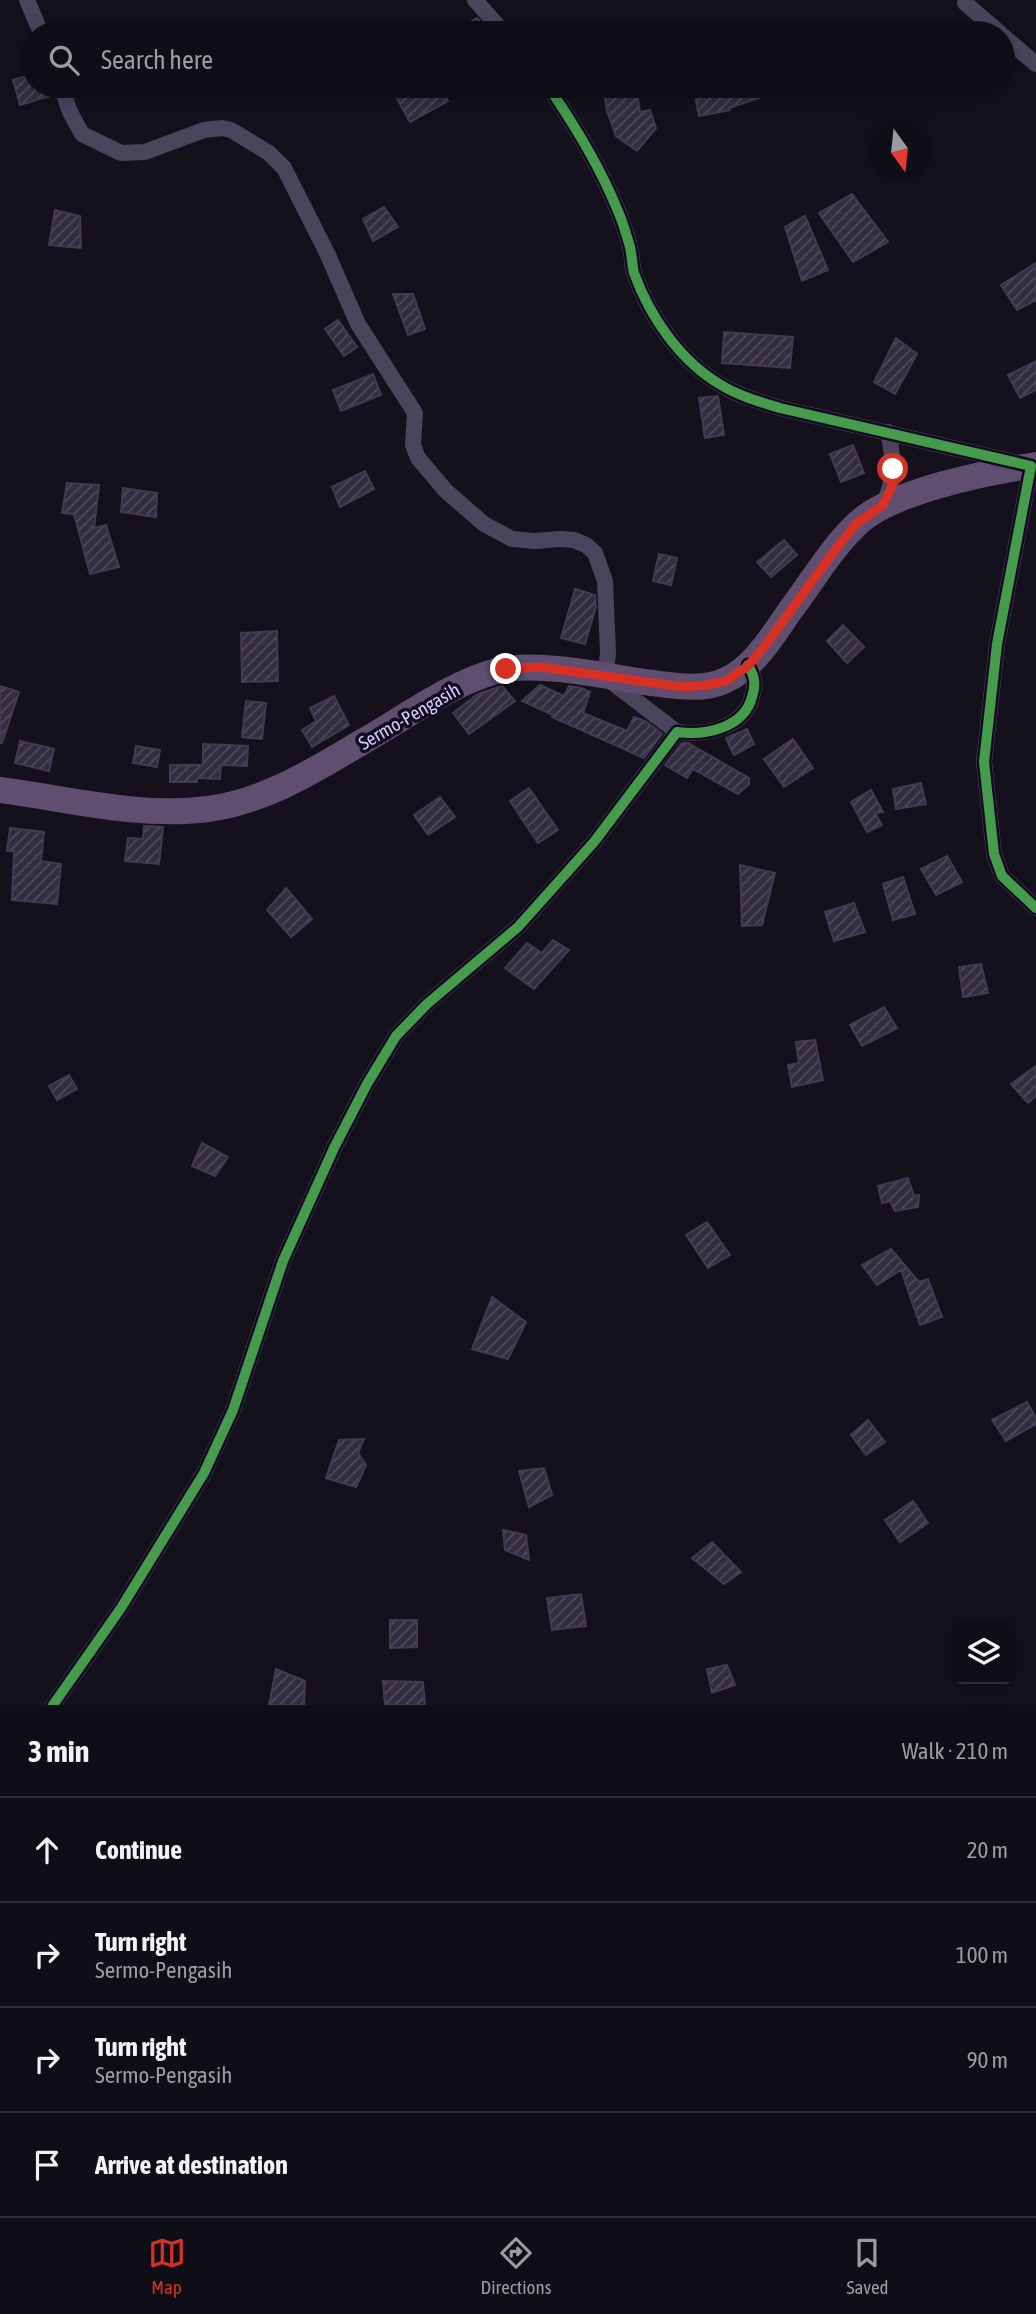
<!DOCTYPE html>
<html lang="en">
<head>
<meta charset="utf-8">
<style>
	body { margin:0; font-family:"Asap Condensed",sans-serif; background:#1d1b22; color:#f1f3f6 }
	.controls { position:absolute; right:21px; bottom:21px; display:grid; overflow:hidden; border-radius:10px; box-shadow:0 4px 18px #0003 }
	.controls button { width:63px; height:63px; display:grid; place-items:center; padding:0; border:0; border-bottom:2px solid #2f2d34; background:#0f0d15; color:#f1f3f6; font:35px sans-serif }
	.compass { position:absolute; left:868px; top:119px; width:63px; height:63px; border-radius:50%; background:#0f0d15; box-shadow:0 4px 18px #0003; rotate:165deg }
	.stop { position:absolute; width:21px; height:21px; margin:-16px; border:5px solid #d93025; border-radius:50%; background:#fff }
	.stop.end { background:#d93025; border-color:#fff; box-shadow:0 2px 7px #0008 }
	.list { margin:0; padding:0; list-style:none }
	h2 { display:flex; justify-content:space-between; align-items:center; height:91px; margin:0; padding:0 28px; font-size:30px }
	h2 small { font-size:23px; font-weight:400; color:#9b9ca0 }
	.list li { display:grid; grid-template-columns:46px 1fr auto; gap:21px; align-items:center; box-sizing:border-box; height:105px; padding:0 28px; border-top:2px solid #2f2d34 }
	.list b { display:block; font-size:26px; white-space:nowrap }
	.list p { margin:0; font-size:23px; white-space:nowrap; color:#9b9ca0 }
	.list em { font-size:23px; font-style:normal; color:#9b9ca0 }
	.icon { flex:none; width:38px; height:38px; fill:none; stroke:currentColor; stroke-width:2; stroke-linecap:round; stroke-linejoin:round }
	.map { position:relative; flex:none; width:1036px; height:1705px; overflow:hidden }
	.search { position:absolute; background:#0f0d15; box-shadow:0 4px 18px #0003; left:21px; right:21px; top:21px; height:77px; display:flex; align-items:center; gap:18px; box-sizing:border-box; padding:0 24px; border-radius:38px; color:#9b9ca0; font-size:26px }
	.sheet { height:511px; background:#0f0d15 }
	nav { display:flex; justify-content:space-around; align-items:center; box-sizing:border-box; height:98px; border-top:2px solid #2f2d34; background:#0f0d15; font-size:19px; color:#9b9ca0 }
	nav a { display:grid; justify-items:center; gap:4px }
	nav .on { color:#d93025 }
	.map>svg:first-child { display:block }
</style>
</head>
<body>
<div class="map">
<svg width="1036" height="1705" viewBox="0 0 1036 1705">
	<defs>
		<pattern id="building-hatch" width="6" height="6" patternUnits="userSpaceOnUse" patternTransform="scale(1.75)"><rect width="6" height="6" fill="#332e3f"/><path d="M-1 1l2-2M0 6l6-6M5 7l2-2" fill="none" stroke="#504b5c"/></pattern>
	</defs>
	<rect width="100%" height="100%" fill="#14111c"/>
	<path fill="url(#building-hatch)" stroke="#423a51" stroke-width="2" d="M477,18L490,33H452Z
		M33,74V86H51L53,95L20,105L13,80Z
		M390,86H409L416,98L440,86L448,101L410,122Z
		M603,86H636L640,112L650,110L656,128L637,151L616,136L607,111Z
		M693,86H787L788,88L729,108L730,110L699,116Z
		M852,194L888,242L853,262L819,213Z
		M384,207L398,227L373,241L363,219Z
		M55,210L80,216L81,248L49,245Z
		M805,216L828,270L802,281L785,227Z
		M1036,263V300L1017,310L1001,285Z
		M393,294H413L425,329L408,335Z
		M338,320L357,347L344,356L325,329Z
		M724,332L793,337L790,368L722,363Z
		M896,338L917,354L895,394L874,382Z
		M1036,361V390L1020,398L1008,375Z
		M373,374L381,395L341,411L333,390Z
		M718,396L724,435L705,438L699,398Z
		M853,445L864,473L841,482L830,454Z
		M365,471L374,489L340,507L332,487Z
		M67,483L99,485L94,528L106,525L119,567L90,574L74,514L62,513Z
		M123,488L157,493L156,517L121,512Z
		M784,540L797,555L771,577L757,562Z
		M659,554L677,558L671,585L653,581Z
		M575,589L595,595L596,607L585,644L561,638Z
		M843,625L864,647L847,663L827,641Z
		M277,631L278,681L242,682L241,633Z
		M540,685L564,696L569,686L581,688L590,692L583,713L627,731L634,717L647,722L662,734L644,758L552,717L553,715L522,701Z
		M0,686L19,692L2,743H0Z
		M502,686L515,701L469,734L453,713L478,694Z
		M334,696L349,725L312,747L302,730L316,721L310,708Z
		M246,701L266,703L262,739L242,737Z
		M747,729L754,744L734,755L726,738Z
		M793,739L813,768L784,787L764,759Z
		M20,741L54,749L49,771L15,763Z
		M682,743H688L749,778V784L738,794L693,769L687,778L665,765Z
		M203,744L248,746L247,766L221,765L220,779L197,778V782H170V765H203Z
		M136,746L160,750L157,767L133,763Z
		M921,783L926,804L896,809L893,789Z
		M529,788L558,830L538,843L510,801Z
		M871,790L883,812L875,813L882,825L867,832L851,802Z
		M440,797L455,817L428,835L414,815Z
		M144,826L163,827L159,864L125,861L128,838L143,839Z
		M10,828L44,832L41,861L61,864L57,904L12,900L14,851H7Z
		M947,856L962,882L936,895L921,869Z
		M740,865L775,873L762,925L742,926Z
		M903,877L915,914L893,920L883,884Z
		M286,888L312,919L291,937L267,910Z
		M854,903L865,932L834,941L825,912Z
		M553,940L569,950L534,989L505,968L527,943L542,953Z
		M981,964L988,993L963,997L959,967Z
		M884,1007L897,1028L862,1046L850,1025Z
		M815,1040L823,1080L792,1087L788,1065L799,1063L796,1042Z
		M1036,1066V1096L1028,1103L1011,1084Z
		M69,1075L77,1089L57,1100L49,1086Z
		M202,1143L228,1157L215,1176L192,1166Z
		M908,1178L914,1196L919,1195L918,1207L895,1211L890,1201L882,1203L878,1186Z
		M707,1222L730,1255L708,1268L686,1235Z
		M891,1249L919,1282L928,1279L942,1317L920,1325L901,1270L877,1285L862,1265Z
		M492,1297L526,1322L508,1359L472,1349Z
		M1027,1402L1036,1418V1424L1006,1441L992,1420Z
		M868,1420L885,1442L866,1455L851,1435Z
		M364,1439L358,1453L366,1465L356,1487L326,1478L339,1440Z
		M544,1468L552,1495L529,1507L519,1471Z
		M913,1501L928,1523L900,1542L885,1520Z
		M503,1530L526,1535L529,1560L505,1550Z
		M712,1542L741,1572L724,1584L692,1558Z
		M581,1594L586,1626L552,1630L547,1598Z
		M390,1620H417V1647L390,1648Z
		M727,1665L735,1685L712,1693L707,1669Z
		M276,1669L305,1681L304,1705H269Z
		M383,1681L423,1682L425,1705H385Z"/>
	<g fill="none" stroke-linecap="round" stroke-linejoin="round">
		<path stroke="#4a455d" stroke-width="16" d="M27,0L41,33
			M475,0L504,33
			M965,3L1000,33
			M1003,36L1036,64
			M61,86L70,112L82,134L121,153L145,152L204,130L222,128L231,130L269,153L284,168L327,253L358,324L415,413L413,445L418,458L446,491L484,524L512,539L535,541L560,539L574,540L586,545L595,553L605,581L608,654L605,677L677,732
			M548,86C576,128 601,168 620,216C624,226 627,237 630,247C632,255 632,265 634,273C650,317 680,361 721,385C739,396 760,402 780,408L1031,466L997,644L984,762L994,854L1002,876L1036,908
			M883,505C896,478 894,461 888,432
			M53,1705L121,1608L204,1473L233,1410L283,1261L334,1148L367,1084L396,1036L427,1004L518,927L594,842L677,732C705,736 744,728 752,697C756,684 755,677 748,665"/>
		<path stroke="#5f4e6f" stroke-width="26" d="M0,790C68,799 140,818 208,809C264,802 315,770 362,742C403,719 461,676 507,669C551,663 607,677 652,683C675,686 704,691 726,680C756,666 774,633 792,608C813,580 831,549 856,525C890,491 988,472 1036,465"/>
		<g stroke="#120c21" stroke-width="15">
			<path id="cycleway" d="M548,86C576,128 601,168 620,216C624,226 627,237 630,247C632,255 632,265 634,273C650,317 680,361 721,385C739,396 760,402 780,408L1031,466L997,644L984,762L994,854L1002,876L1036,908
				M53,1705L121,1608L204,1473L233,1410L283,1261L334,1148L367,1084L396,1036L427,1004L518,927L594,842L677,732C705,736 744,728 752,697C756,684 755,677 748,665"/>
		</g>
		<use href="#cycleway" stroke="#469c4c" stroke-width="10"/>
	</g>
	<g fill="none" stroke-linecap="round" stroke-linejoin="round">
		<path stroke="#d93025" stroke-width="9" d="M506,669L541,667L682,687L706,685L726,681L748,666L764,647L838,546L857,523L883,505L892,486L893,469"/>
	</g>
	<g text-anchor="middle" stroke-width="7" stroke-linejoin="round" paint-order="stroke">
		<g font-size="19" fill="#d9ccff" stroke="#120c21">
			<text transform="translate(409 716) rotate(-30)" y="7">Sermo-Pengasih</text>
		</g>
	</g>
</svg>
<div class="controls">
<button><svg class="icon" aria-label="layers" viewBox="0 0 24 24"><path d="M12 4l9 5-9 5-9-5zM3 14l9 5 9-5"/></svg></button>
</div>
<svg class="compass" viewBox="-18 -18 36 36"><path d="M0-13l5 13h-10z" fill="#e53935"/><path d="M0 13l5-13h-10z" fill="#9b9ca0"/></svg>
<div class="stop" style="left:893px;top:469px"></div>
<div class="stop end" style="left:506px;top:669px"></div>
<div class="search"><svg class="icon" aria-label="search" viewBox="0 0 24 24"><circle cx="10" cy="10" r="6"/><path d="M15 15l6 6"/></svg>Search here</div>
</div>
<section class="sheet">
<h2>3 min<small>Walk · 210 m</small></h2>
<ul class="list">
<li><svg class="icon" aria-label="ahead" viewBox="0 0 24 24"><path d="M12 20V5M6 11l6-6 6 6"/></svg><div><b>Continue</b></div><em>20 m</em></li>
<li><svg class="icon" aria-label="right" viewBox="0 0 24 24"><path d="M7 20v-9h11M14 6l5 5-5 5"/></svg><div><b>Turn right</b><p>Sermo-Pengasih</p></div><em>100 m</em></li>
<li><svg class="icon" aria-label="right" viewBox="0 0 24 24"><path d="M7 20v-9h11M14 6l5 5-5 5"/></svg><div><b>Turn right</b><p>Sermo-Pengasih</p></div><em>90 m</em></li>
<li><svg class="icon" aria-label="arrive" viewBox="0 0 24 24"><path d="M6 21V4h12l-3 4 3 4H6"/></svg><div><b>Arrive at destination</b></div></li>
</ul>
</section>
<nav>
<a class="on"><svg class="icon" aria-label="map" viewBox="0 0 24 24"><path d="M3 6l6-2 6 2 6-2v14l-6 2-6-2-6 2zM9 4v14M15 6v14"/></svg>Map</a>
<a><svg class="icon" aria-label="directions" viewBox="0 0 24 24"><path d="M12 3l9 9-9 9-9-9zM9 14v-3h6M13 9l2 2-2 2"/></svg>Directions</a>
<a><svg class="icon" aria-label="saved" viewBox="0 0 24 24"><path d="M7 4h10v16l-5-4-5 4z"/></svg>Saved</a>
</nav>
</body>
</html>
